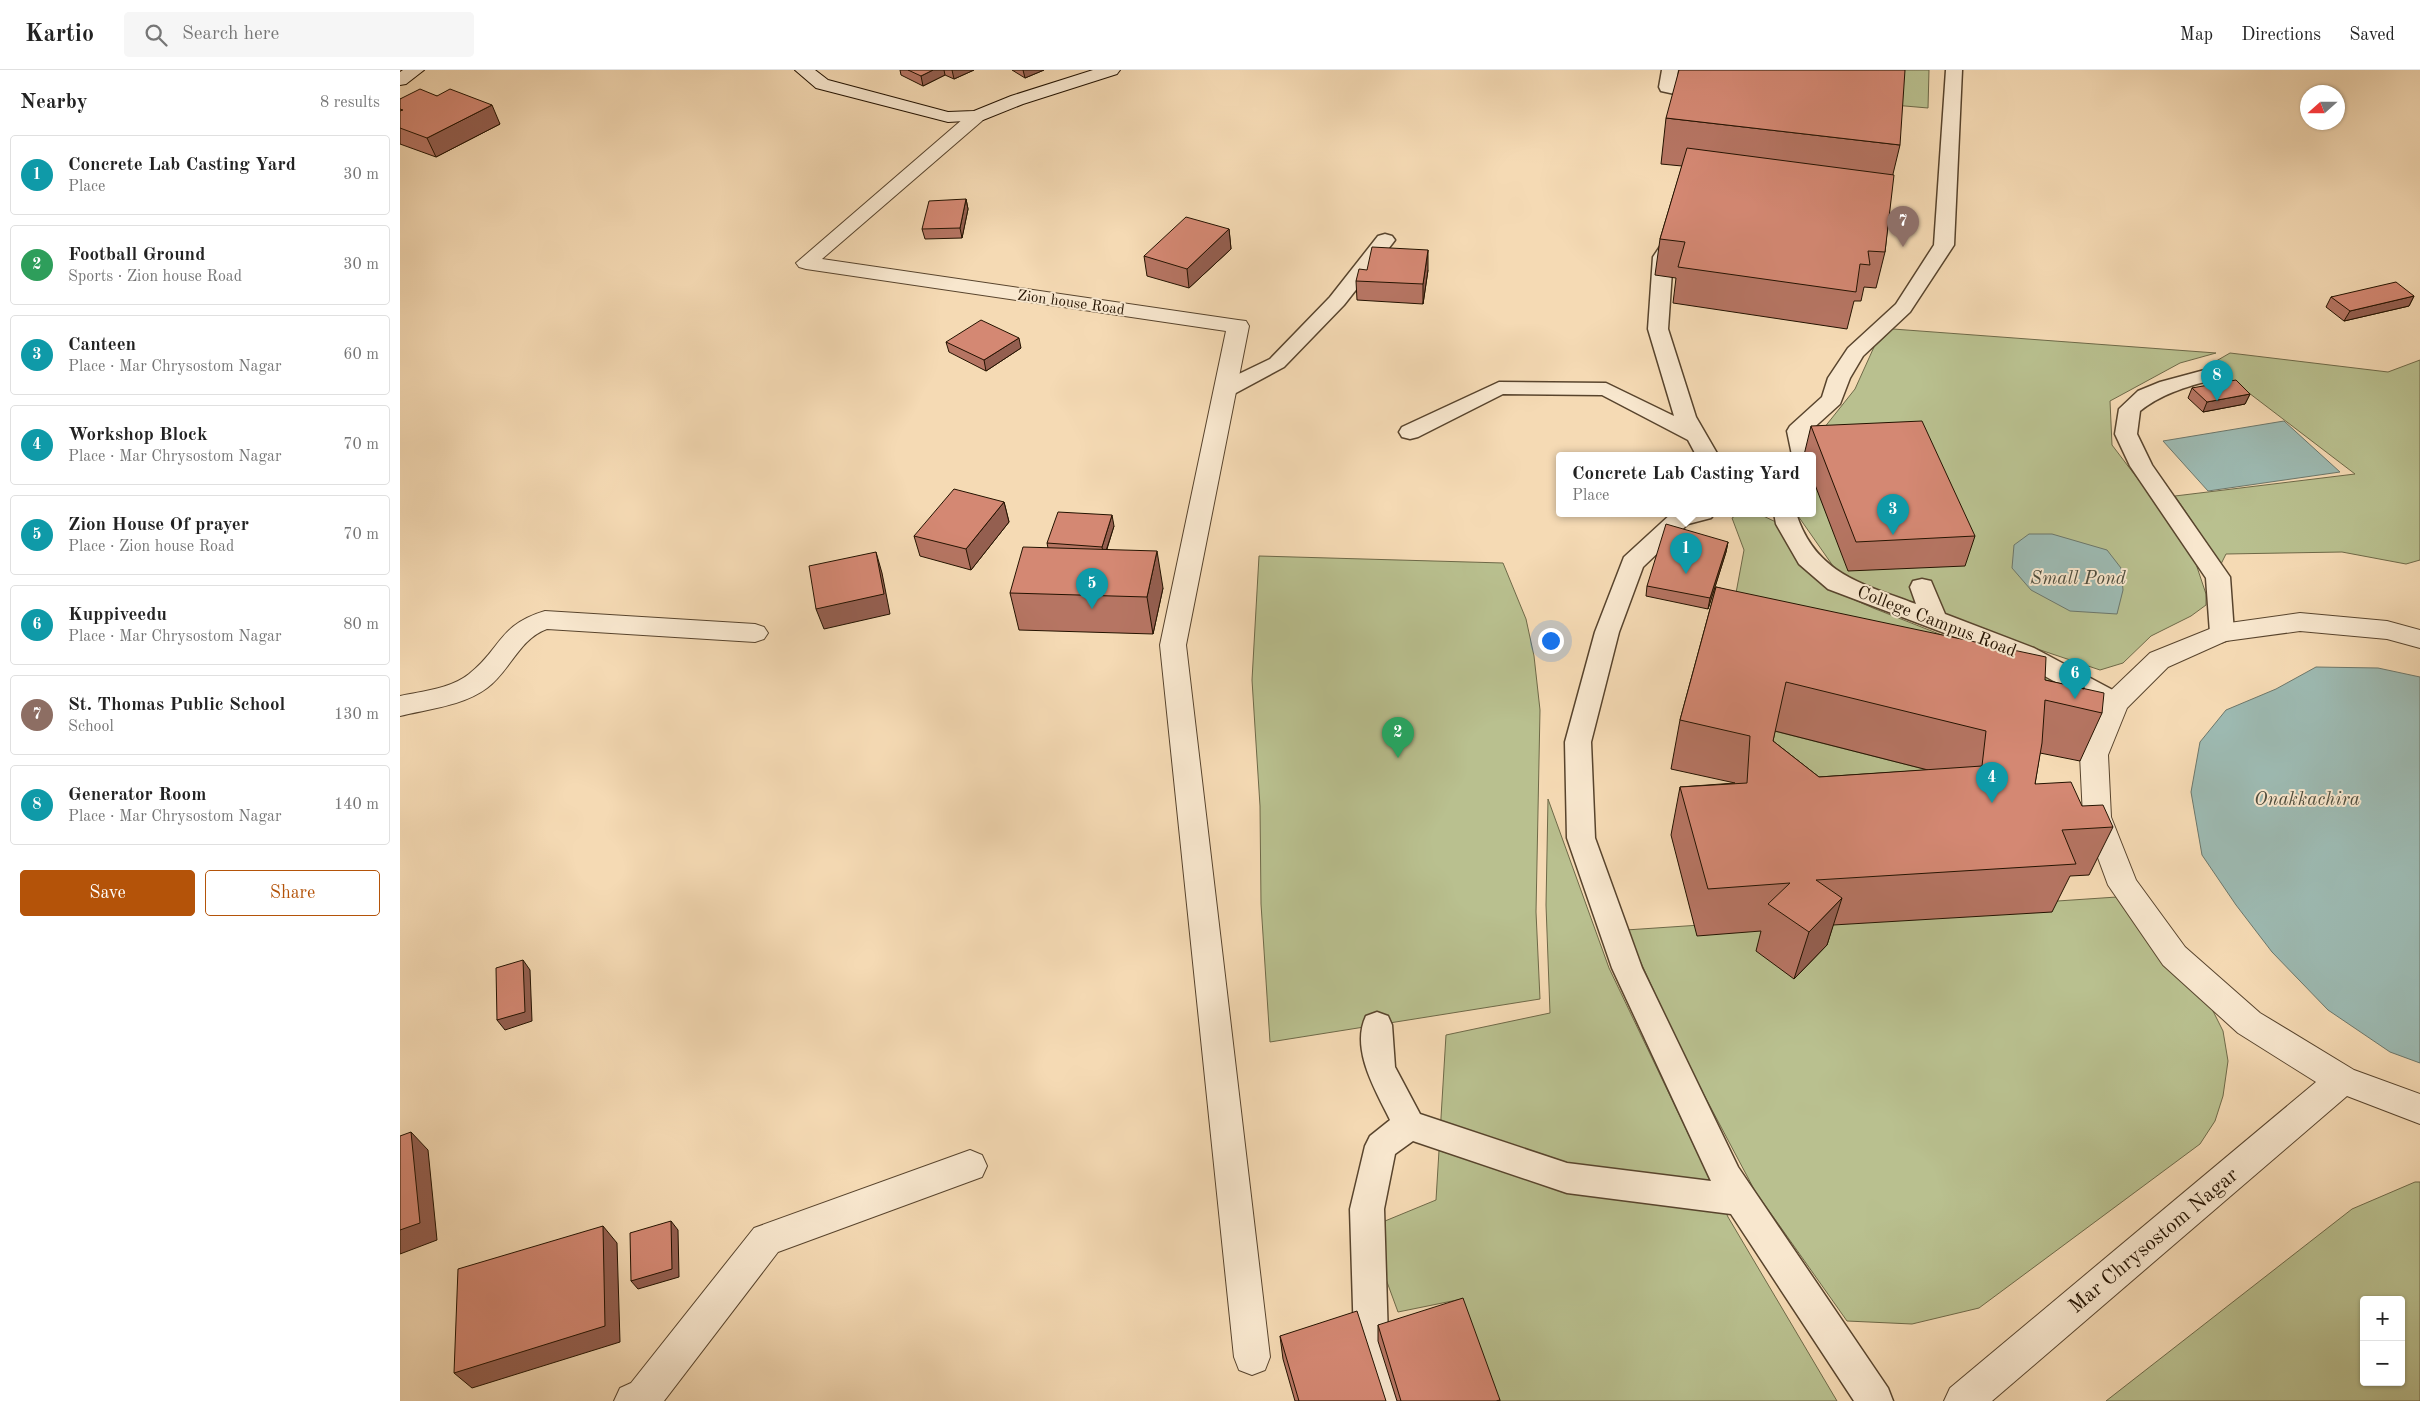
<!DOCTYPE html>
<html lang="en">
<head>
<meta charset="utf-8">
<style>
	body { margin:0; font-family:"Old Standard TT",serif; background:#f6f6f6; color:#222 }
	.controls { position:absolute; right:15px; bottom:15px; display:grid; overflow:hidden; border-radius:5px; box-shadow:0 1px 4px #0004 }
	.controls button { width:45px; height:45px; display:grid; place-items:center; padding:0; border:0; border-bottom:1px solid #e0e0e0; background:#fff; color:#222; font:25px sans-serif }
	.compass { position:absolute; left:1900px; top:15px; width:45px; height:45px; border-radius:50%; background:#fff; box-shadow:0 1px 4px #0004; rotate:249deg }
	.you { position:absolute; left:1150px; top:570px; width:18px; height:18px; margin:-12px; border:4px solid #fff; border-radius:50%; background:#1a73e8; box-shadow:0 0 0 8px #1a73e833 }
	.badge { display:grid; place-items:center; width:32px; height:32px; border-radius:50%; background:#b45309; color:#fff; font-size:16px; font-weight:700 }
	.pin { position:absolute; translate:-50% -41px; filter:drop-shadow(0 1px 2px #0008) }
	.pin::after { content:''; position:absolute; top:26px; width:18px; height:15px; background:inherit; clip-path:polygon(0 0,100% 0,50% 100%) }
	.popup { position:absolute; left:1156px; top:382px; width:260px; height:65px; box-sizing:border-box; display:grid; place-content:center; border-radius:5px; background:#fff; filter:drop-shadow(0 1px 4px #0005); font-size:16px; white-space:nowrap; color:#767676 }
	.popup b { font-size:19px; color:#222 }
	.popup::after { content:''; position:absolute; left:50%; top:100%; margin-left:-10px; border:10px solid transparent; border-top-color:#fff }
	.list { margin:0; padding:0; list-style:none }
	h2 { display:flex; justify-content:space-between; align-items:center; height:65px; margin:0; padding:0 20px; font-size:21px }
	h2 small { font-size:16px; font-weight:400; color:#767676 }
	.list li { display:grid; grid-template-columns:32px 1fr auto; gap:15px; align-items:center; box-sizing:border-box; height:80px; margin:0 10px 10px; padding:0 10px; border:1px solid #e0e0e0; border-radius:5px }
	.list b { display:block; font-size:19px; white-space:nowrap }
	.list p { margin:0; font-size:16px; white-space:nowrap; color:#767676 }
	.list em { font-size:16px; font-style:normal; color:#767676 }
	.actions { display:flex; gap:10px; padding:15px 20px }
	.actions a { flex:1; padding:11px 0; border:1px solid #b45309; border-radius:5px; text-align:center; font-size:18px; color:#b45309 }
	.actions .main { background:#b45309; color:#fff }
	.icon { flex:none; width:28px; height:28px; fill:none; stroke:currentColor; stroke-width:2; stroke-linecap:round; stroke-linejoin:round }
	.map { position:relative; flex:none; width:2020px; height:1331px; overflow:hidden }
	header { display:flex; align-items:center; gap:30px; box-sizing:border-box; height:70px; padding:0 25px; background:#fff; border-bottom:1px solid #e0e0e0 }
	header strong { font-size:24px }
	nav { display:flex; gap:28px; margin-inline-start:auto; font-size:18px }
	.search { width:350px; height:45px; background:#f6f6f6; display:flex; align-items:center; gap:12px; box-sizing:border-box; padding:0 18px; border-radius:5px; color:#767676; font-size:19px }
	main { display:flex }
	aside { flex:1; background:#fff }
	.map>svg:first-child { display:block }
</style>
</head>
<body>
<header>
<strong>Kartio</strong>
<div class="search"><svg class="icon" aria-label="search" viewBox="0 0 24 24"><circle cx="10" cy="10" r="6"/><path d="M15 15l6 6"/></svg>Search here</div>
<nav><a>Map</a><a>Directions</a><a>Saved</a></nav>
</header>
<main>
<aside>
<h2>Nearby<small>8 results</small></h2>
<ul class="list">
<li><span class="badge" style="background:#0f9aa8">1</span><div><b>Concrete Lab Casting Yard</b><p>Place</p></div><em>30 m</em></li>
<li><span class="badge" style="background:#2e9e5b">2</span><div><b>Football Ground</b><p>Sports · Zion house Road</p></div><em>30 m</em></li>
<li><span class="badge" style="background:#0f9aa8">3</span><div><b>Canteen</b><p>Place · Mar Chrysostom Nagar</p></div><em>60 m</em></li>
<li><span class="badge" style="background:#0f9aa8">4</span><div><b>Workshop Block</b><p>Place · Mar Chrysostom Nagar</p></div><em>70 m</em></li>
<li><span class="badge" style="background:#0f9aa8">5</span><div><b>Zion House Of prayer</b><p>Place · Zion house Road</p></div><em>70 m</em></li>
<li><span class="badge" style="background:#0f9aa8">6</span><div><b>Kuppiveedu</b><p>Place · Mar Chrysostom Nagar</p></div><em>80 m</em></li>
<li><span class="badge" style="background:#8d6e63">7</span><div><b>St. Thomas Public School</b><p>School</p></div><em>130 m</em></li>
<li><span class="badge" style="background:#0f9aa8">8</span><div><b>Generator Room</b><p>Place · Mar Chrysostom Nagar</p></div><em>140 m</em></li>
</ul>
<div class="actions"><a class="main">Save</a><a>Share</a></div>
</aside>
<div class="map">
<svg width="2020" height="1331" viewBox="0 0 2020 1331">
	<rect width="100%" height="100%" fill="#f5dab4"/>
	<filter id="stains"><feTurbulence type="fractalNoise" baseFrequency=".004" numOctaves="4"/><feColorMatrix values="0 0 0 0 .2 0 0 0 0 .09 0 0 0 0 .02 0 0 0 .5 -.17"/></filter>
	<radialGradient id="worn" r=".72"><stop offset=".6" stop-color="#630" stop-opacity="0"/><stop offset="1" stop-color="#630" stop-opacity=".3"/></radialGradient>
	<path fill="#b9c08f" stroke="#6e6948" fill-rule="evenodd" d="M1484,0H1529L1528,38L1482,34Z
		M1493,259L1816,283L1780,293L1710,331L1712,375L1763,442L1795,491L1806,524V535L1791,546L1751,566L1723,593L1700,600L1545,548L1440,506L1396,443H1412V388L1420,363L1455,319L1474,277Z
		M1830,283L1988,302L2020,290V490L2006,494L1942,482L1826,484L1821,494L1775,426L1955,404L1811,294Z
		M1340,443H1357L1378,453L1401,488L1423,516L1473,538L1715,633L1328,566L1344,480L1332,448Z
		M859,486L1103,493L1126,549L1134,586L1140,640L1136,842L1140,929L870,972L861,834L860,736L852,610Z
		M1374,661L1567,710L1361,719Z
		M1148,729L1209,898L1328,1147L1437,1331H1096L1062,1229L998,1242L983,1201L985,1151L1036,1130L1046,965L1150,943L1146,835Z
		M1717,827L1808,931L1823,961L1828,991L1823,1026L1815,1051L1800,1074L1579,1238L1512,1254L1447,1251L1355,1121L1285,989L1226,860Z
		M2015,1112H2020V1331H1706L1952,1139ZM1964,1230H2001V1312H1964Z"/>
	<path fill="#9dbab2" stroke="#6c776b" d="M1884,351L1940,402L1808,421L1763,371Z
		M1629,464H1652L1707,480L1721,498L1723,520L1717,544L1670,541L1631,520L1612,498L1614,475Z
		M1916,597L1978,598L2020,607V993L1990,982L1928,940L1872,882L1836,835L1802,785L1791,722L1800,672L1826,640L1876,619Z"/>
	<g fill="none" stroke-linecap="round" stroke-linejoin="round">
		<g stroke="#58442d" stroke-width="3">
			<path id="lane" d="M1262,0H1278L1276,14L1306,21L1312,32L1309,36H1297L1293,28L1261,21L1259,17Z
				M1546,0H1562L1554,175L1510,242L1463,286L1450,308L1440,334L1409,362L1414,385L1412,388V385H1392L1387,361L1390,356L1422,327L1428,308L1448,278L1496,234L1534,175Z
				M985,164L992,166L995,170L992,174L944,235L884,297L834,324L826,325L818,324L815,319L818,314L870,289L930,227L978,166Z
				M1272,167L1279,169L1282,173L1273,187L1268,259L1296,347L1318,385H1296L1288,370L1202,325L1103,324L1018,367L1010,369L1002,367L999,362L1002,357L1099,312L1206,313L1274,346L1248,259L1253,187L1265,169Z
				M1812,298L1819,300L1823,304L1819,308C1790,316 1764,322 1740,341L1737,364L1752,395L1830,507L1834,563L1831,569L1822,572L1813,569L1810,563L1806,508L1730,396L1715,364L1719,339L1738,321L1760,312Z
				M1272,443H1315L1311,448L1288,454L1243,497L1219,562L1191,672L1195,768L1242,898L1338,1097L1488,1318L1493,1331H1454L1331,1144L1167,1123L1013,1071L995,1084L984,1139L988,1269L1008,1331H972L954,1269L950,1139L965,1076L970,1066L990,1050C976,1021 950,979 966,946L977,942L988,946L992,955L995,997L1020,1044L1167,1093L1311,1111L1212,898L1167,768L1165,672L1195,562L1224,487Z
				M1374,443H1396C1415,504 1463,514 1516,534L1510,517L1513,511L1522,509L1531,511L1545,544L1634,578L1724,626L1728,633L1724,640L1715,642L1706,640L1616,590L1428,519L1399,494L1376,454Z"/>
		</g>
		<g stroke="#58442d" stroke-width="2">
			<path id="street" d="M577,41L583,42L586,46L583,50L422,189L838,250L846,251L849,256L786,575L870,1287L865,1300L852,1305L839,1300L834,1287L760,575L826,261L406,199L399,197L396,193L571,42Z
				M145,541L355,554L364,557L368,563L364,569L355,572L147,559C119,569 110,601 87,618C63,636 28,639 0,646V626C23,621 50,619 69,604C102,578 98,555 145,541Z
				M1900,543L1987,551L2020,560V578L1987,569L1900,561L1826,571L1768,597L1727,638L1708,685L1711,747L1736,810L1785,877L1860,943L1954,1000L2020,1024V1054L1947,1026L1592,1331H1544L1550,1318L1916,1012L1838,963L1763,895L1708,815L1683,747L1680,685L1705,626L1750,583L1822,554Z
				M570,1080L582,1085L587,1096L582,1107L378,1182L264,1331H214L220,1318L231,1313L354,1158Z"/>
		</g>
		<g stroke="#231200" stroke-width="2">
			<path id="secondary" d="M3,0H24L6,14L0,15V2Z
				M395,0H415L428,10L548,42L574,41L611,26L693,0H720L717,4L623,34L583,50L548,52L416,18Z"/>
		</g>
		<use href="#lane" fill="#f8e7ce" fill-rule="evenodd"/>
		<use href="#street" fill="#f8e7ce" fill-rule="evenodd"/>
		<use href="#secondary" fill="#f8e7ce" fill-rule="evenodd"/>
	</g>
	<path fill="#b67563" stroke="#231200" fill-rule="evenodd" d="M500,0H574L554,9L545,5L523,16L501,5Z
		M612,0H644L625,8Z
		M37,26L100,54L36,87L0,74V29Z
		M1266,48L1500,75L1493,104L1485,182L1476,218L1464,217L1461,231H1454L1447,259L1273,233L1276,208L1255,205L1260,169L1282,96L1261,94Z
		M566,129L568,139L562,168L525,169L522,159Z
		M829,159L831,179L789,218L747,206L744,186Z
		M967,200H1028L1023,234L957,230L956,211Z
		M2014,226L2009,236L1944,251L1926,237L1931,227Z
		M546,272L621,278L586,301L549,282Z
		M1792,318L1850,324L1845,334L1803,342L1788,328Z
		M1411,356L1575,466L1565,496L1448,501L1412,407V385H1404Z
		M604,432L609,452L571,500L520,486L514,466Z
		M714,456L707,479L763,518L753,564L619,560L610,523L648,478L647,473Z
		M1328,472L1326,482L1308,539L1246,526L1247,516Z
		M1316,517L1645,610L1684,619L1702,643L1680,691L1640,683L1635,714L1682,736L1713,757L1689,805L1670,806L1652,842L1433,855L1427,875L1394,909L1356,881L1361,861L1297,866L1271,765L1280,717L1335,713L1271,699L1280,650ZM1375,661L1528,700L1419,707L1373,671Z
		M978,1255L1100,1330V1331H997L978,1271Z
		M880,1266L986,1331H895L883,1289Z"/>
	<path fill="#945f50" stroke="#231200" d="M533,0H544L545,5L523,16L521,6Z
		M552,0H574L554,9Z
		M623,0H644L625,8Z
		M92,35L100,54L36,87L27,68Z
		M566,129L568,139L562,168L560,158Z
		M829,159L831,179L789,218L787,199Z
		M1028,180V200L1023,234V214Z
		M2014,226L2009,236L1944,251L1950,241Z
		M619,268L621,278L586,301L584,290Z
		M1850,324L1845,334L1803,342L1807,332Z
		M604,432L609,452L571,500L566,479Z
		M712,445L714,456L704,487L702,477Z
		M1328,472L1326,482L1308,539L1310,528Z
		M757,481L763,518L753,564L747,527Z
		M476,482L482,503L490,544L424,559L416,539Z
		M1442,828L1427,875L1394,909L1409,862Z
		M123,890L130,900L132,951L105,960L97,950Z
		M11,1062L28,1080L37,1170L0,1184V1160Z
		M271,1151L278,1160L279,1207L238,1219L231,1211Z
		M203,1156L217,1173L220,1272L72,1318L54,1303Z"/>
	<path fill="#d48873" stroke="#231200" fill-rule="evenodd" d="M508,0H533L521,6Z
		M1279,0H1505L1500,75L1266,48Z
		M20,19L37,26L50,19L92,35L27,68L0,58V41L3,40L0,39V29Z
		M1287,78L1494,105L1485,182L1468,181L1470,195L1460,194L1456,222L1278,197L1285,172L1260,169Z
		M566,129L560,158L522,159L529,131Z
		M786,147L829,159L787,199L744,186Z
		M972,177L1028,180L1023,214L956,211L959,199L967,200Z
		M1996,212L2014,226L1950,241L1931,227Z
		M581,250L619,268L584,290L546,272Z
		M1836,310L1850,324L1807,332L1792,318Z
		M1522,351L1575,466L1456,472L1411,356Z
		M554,419L604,432L566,479L514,466Z
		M658,442L712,445L702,477L647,473Z
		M1266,454L1328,472L1310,528L1247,516Z
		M623,477L757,481L747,527L610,523Z
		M476,482L484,524L416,539L409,496Z
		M1316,517L1646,587L1645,610L1704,623L1702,643L1645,630L1642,673L1635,714L1671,712L1682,736L1703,735L1713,757L1662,760L1676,794L1416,810L1442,828L1409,862L1368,834L1390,813L1308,819L1280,717L1347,713L1350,666L1280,650ZM1386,612L1586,661L1582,696L1419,707L1373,671Z
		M1676,614L1684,616V619L1674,617Z
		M123,890L125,942L97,950L96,898Z
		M11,1062L20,1153L0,1160V1066Z
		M271,1151L272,1199L231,1211L230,1163Z
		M203,1156L205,1256L54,1303L58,1199Z
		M1063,1228L1100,1330L1096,1331H1001L978,1255Z
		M957,1241L986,1331H899L880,1266Z"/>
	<g text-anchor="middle" stroke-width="4" stroke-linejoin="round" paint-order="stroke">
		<g font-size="15" fill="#231200" stroke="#f8e7ce">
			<text transform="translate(671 232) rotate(8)" y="5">Zion house Road</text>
		</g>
		<g font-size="18" fill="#231200" stroke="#f8e7ce">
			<text transform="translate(1537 551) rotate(21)" y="6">College Campus Road</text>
		</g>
		<g font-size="19" font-style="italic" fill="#4e4d3e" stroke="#f8e7ce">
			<text x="1678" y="514">Small Pond</text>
			<text x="1907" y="735">Onakkachira</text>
		</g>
		<g font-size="21" fill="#231200" stroke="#f8e7ce">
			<text transform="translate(1753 1170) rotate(-40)" y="7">Mar Chrysostom Nagar</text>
		</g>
	</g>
	<rect width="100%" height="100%" filter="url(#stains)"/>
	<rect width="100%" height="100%" fill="url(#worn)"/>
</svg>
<div class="controls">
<button>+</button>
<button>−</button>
</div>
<svg class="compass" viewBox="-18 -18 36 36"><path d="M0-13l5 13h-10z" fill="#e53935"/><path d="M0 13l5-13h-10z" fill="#767676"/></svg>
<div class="you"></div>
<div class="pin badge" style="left:1286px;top:504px;background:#0f9aa8">1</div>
<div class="popup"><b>Concrete Lab Casting Yard</b>Place</div>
<div class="pin badge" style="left:998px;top:688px;background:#2e9e5b">2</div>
<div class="pin badge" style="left:1493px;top:465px;background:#0f9aa8">3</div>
<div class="pin badge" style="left:1592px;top:733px;background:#0f9aa8">4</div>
<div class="pin badge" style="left:692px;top:539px;background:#0f9aa8">5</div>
<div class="pin badge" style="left:1675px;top:629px;background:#0f9aa8">6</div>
<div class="pin badge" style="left:1503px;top:177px;background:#8d6e63">7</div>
<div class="pin badge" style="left:1817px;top:331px;background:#0f9aa8">8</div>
</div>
</main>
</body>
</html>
